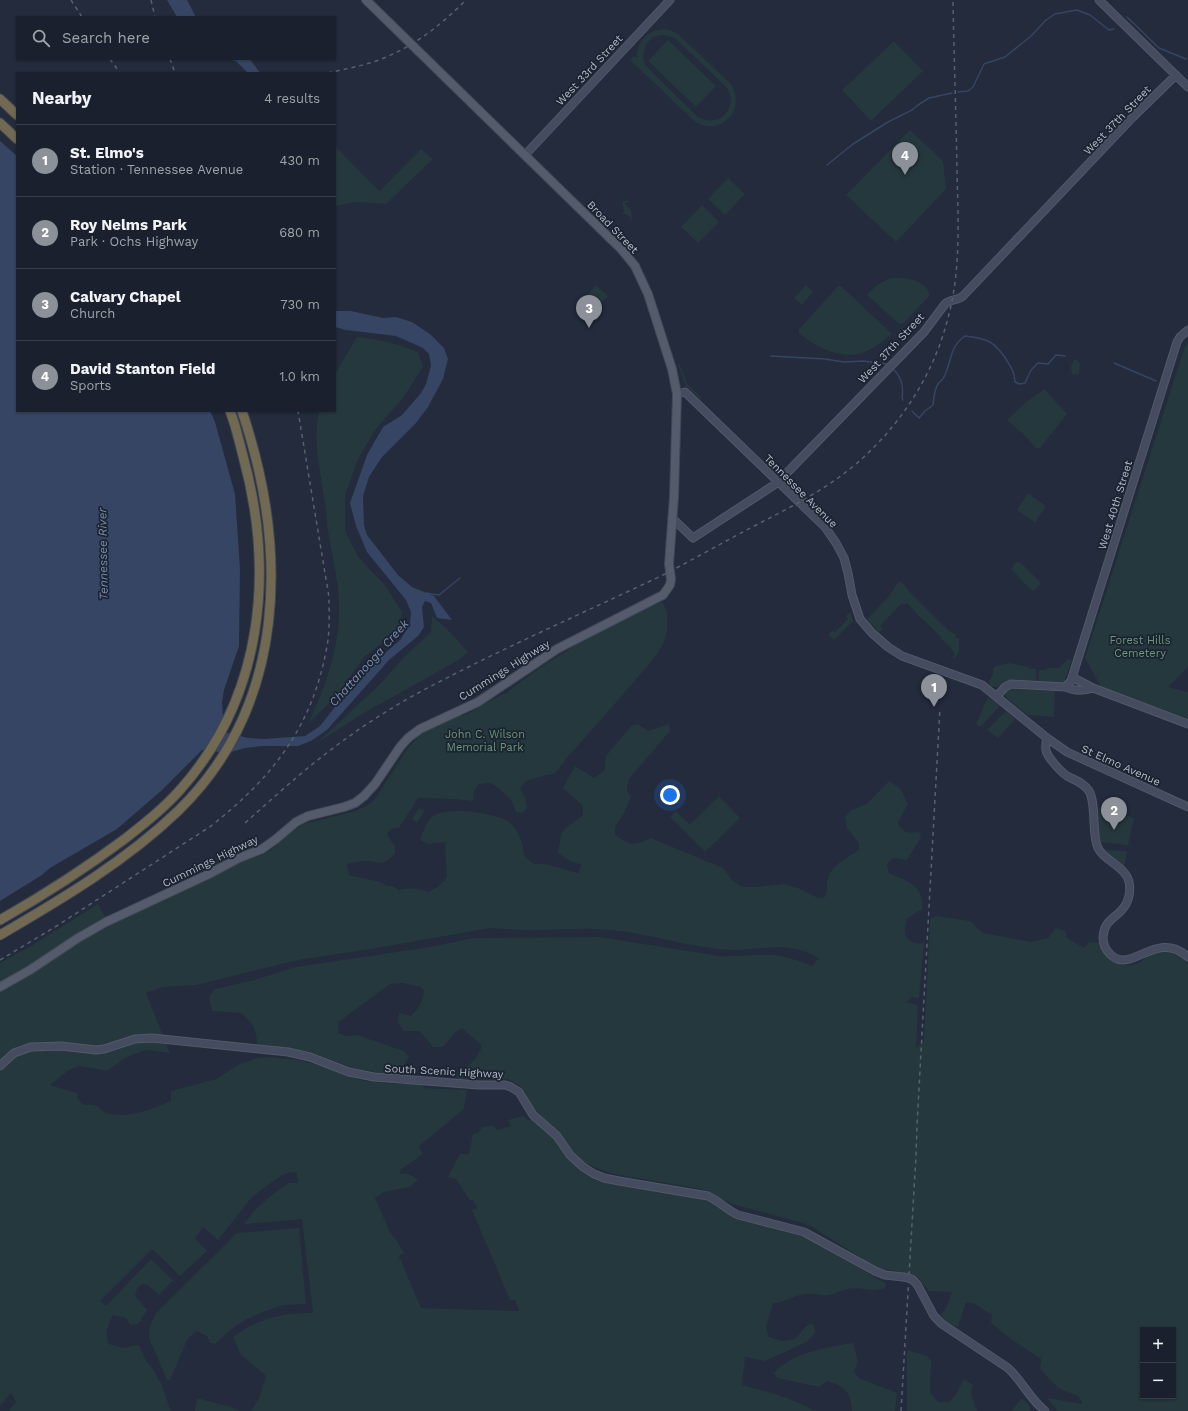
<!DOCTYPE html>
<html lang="en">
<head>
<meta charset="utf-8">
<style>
	body { margin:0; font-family:"Work Sans",sans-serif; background:#232835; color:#f1f3f6 }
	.controls { position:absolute; right:12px; bottom:12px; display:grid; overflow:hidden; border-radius:0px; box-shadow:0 1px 3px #0004 }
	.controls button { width:36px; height:36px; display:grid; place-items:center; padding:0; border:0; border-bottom:1px solid #383e49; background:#1a202d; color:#f1f3f6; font:20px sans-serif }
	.you { position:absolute; left:670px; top:795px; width:14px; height:14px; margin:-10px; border:3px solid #fff; border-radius:50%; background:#1a73e8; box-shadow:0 0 0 6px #1a73e833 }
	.badge { display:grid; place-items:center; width:26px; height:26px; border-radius:50%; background:#8c9099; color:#fff; font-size:13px; font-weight:700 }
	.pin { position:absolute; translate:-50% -33px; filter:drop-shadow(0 1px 2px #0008) }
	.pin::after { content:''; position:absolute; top:21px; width:14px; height:12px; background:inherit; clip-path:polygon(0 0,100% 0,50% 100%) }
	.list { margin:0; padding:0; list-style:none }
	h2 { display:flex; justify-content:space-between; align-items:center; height:52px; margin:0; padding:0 16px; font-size:17px }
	h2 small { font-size:13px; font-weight:400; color:#9fa3aa }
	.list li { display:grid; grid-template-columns:26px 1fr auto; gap:12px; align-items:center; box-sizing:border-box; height:72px; padding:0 16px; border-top:1px solid #383e49 }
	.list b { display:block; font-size:15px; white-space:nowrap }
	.list p { margin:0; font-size:13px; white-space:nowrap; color:#9fa3aa }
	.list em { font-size:13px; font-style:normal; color:#9fa3aa }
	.icon { flex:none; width:22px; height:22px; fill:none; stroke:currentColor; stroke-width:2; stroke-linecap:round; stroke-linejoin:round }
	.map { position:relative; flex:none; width:1188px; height:1411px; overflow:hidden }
	.search { position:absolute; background:#1a202d; box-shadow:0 1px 3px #0004; left:16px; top:16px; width:320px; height:44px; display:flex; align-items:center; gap:10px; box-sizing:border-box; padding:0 14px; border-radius:0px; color:#9fa3aa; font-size:15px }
	.panel { position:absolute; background:#1a202d; box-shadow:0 1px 3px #0004; left:16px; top:72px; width:320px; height:340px; border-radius:0px }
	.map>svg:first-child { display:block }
</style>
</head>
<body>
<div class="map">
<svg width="1188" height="1411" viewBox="0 0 1188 1411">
	<rect width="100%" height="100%" fill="#232b3c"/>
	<path fill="#25383d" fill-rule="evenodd" d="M663,29L671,30L678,34L731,84C747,110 721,137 695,122L630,60L634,56L637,58C637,42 646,31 663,29ZM663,35L672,37L677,40L727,88C739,108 719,129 698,117L645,65L643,56L646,44L653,37Z
		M668,40L716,86L696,107L648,61Z
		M894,41L923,71L871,121L842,90Z
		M910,130L943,161L946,189L896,242L846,195Z
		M336,147L377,189L380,191L421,149L433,159L386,204L356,202L335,206Z
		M728,178L745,194L725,215L708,199Z
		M628,200L629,202L625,203L631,210L632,220L631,219L629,220L628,219L631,218L626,214H622L624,211L622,202Z
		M702,205L719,222L698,243L681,227Z
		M893,278C907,278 925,279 930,295L904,323L899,324L867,295C874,287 882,280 893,278Z
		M596,285L608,296L597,307L586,296Z
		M806,285L813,292L802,305L794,298Z
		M838,286H841L892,334C885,339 878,345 871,349C847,363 817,349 799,333V329Z
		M357,337C380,339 397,344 418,352L423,367L403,398L375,430L358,459L345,495V531L359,558L385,585L402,612L400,629L364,657L338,694L308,724C326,686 341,644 339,601C338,580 333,559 329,538C327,527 327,515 325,504C321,472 312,444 319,411H335V374Z
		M1188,343V667L1168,687L1188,692V719L1101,687L1085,658L1185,346Z
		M1074,359L1077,360L1080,363L1079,373L1077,375L1072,374L1071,367Z
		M678,364L680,365L687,384L702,398L701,400L685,385Z
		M1044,389L1067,414L1040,448L1037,449L1025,436L1008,421V419L1025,403Z
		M1028,493L1046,506L1035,523L1017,510Z
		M1017,562L1021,563L1039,581L1040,584L1035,590L1032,591L1029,588L1012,570L1014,565Z
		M901,582L905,585L909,591L949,631L956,634L955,638H959V652L954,659L952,657L955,654L951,649V648L941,639V637L917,614L907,603L904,605L902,603L880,626L883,629L881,631H878L868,620L869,617L889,596L897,584Z
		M662,602C671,614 668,634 662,646C654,660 642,672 632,684C612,707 593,729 573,751C566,758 561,767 554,774L546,775L526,781L520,789L525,797L527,807L523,813L516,812L512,801L500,789L490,783L478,784L474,792L473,801L454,799L418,798L399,828L391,829L387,834L395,847V854C381,867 382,862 366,861C360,861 353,863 347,864L349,875L381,882L387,886H392L399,890C411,887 418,888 429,892L439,886L447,877L445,842L428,844L420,840C423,832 426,821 433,816C447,806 498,812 510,823C517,829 521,838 523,847C523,850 524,854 525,856C527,859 531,862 534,864H545L578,873L582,865L570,861L558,853L561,834L567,827L583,815V806L563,788L575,766L594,778L604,771L606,756L631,726L638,724L648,731L669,724L670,731L629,779L627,790L631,797L624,813L615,827V835C631,846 633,846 651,838L723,868L732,880L742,887H756L784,884L798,888L818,898L825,897C828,889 826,884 828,878C832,864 849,857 859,850V843L847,828L845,817L851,810L867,804L889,781L900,788L908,804L898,823C904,834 908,833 919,832L921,838L907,860L893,858L887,864L889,873C909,882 924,884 922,910C917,912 909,916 906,921C906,922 905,928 905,928C903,940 914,945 924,943L919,998L912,997L907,1002L918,1005L916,1048L924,1041L930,919L936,916L970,921L983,933L1031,942L1048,938L1056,928L1065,931L1067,938L1084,948L1089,942L1100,943C1102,946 1103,951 1106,954C1111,962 1127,968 1136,964C1150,958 1154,946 1173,951C1178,953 1184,959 1188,962V1411H1058L1047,1398L1082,1404V1402L1078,1396L1058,1388L1040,1369L1041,1359L1012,1340L991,1323L992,1315L975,1304L966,1302L958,1327L947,1323L941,1315L946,1308L952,1292L929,1291L925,1286H924L919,1278L912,1275L875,1267L814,1228L803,1223L732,1204L701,1189L614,1174L599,1169L588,1164L577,1169L594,1180L620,1186L702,1198L713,1202L735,1219L801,1236L812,1240L885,1283L886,1287C874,1294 860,1286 847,1289C841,1290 835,1294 830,1295C822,1297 813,1292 805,1294C795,1295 781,1304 773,1303L766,1327L769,1337L782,1341L795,1339L805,1327L812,1323L816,1332L807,1342L765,1361L745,1357L742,1385C768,1392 791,1397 814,1411H251L259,1398L266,1376L241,1355L233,1337C257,1319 283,1312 313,1313L302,1219L244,1224L254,1211L274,1193L289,1183H298L297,1173L291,1172L282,1175L252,1197L218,1240L203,1227L195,1238L207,1251L180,1276L152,1249L100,1301L106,1306L151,1259L173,1280L159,1295L148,1285L143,1284L137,1288L135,1296L147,1310L138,1324L130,1325L126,1318L113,1315C108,1325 104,1333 109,1344L122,1348L139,1345L146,1361L153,1369L162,1386L171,1411H8L16,1402L11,1393L0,1406V963L31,946L98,904L109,924L225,868L262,855L271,850L294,830L304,824L355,811L367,806L375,799L408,748L417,738L426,730L460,715L463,716L505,693L506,694C512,687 522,681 530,675C571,645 616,624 662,602ZM490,928C505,929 519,930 533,930C553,930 574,928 594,929C636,930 676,944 717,949C755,954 783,937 819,958L812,966C799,961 784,955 770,955C753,954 736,957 719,956L600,937L474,938L430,947L296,967L254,980L215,989L209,997L212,1011L241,1013C253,1023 256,1028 257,1044L310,1052L354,1068L386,1074L401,1069L409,1057L404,1051L357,1035L345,1036L338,1032L339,1020L340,1021L390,984L403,983L420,987L424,990C423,1002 419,1008 411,1016L399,1013L398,1023L404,1031H420L433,1047H443C448,1042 456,1030 462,1028L482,1046C479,1053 475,1060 469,1065C465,1069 460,1070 456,1074L458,1079H507L519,1085L526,1093L531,1106L541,1116L529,1120L526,1119L524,1116L508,1120L511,1126L497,1130L494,1126L482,1127L478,1133L473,1134L469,1154H460L448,1177L456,1179L470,1201L473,1200L477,1208L472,1210L510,1300H515L519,1311L421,1308L399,1256L404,1253L395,1238L391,1234L375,1198L384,1192L410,1187L418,1179L408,1174H400V1170L423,1154L419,1146L464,1109L467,1090L423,1088L424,1086L420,1084H393L359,1080L325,1067L298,1060L270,1057L258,1058L240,1064L216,1079L171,1091V1101C152,1109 131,1118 110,1114C102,1113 100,1106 94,1105C91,1104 87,1105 84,1105L78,1099L77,1093L50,1085L69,1070L80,1066L107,1071L125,1058L145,1050L170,1053L146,993L163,987L196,985L298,960L371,949ZM1143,1330H1173V1396H1143Z
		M850,612L853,621L834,640L828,635L832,631L835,632L848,619L846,616Z
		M432,616L446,628L468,652L457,661L364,713L317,743L382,682L406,655L431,632Z
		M1068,659L1072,660L1064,682L1060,683H1038L1039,670H1047V668H1059Z
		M1009,663L1029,667V669H1036V683C1027,682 1015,680 1006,682C999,685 997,690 990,685L989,681L993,674V669L996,666Z
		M1008,689L1055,691L1054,717L1028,715L1008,699L1005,695L1006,691Z
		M988,697L1000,706L981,726H978L976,724Z
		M1006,711L1015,719L998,738L987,730Z
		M719,796L740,818L705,852L670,817L676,811L690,825Z
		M1097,807L1134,818L1128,845L1099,842L1095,809Z
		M419,808L425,811L417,823L412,819Z
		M1104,850L1127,851L1124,869L1103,851Z
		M299,1228L306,1304L283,1305L263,1312L243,1321L229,1331L215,1344L210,1343L207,1336L197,1331L188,1338L170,1380H167L149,1338C148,1328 152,1321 157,1312L237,1233Z
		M853,1343L858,1361L854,1371L859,1378L897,1393L895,1411H852C851,1392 846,1387 827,1381L819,1387L777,1378L774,1373C790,1353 829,1347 853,1343Z
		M907,1350L927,1356L932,1362L930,1375V1392L938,1402H948L955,1396L964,1379L973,1385L971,1394L977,1411H907Z
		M197,1398L238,1409V1411H195Z
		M1022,1398L1031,1408L1030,1411H1011Z"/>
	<path fill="#364563" d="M167,0H187L196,17H177Z
		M231,59H250L260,73H248L237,62Z
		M0,141L17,156V411H210L215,422L235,494L240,569L239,646L224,690L222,702L224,732L248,738L264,739L305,736L320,726L360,675L401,639L410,623L411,612L406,600L367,552L356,526L350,503L367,455L383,427L402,415L421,393L426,384L431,366L429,354L423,348L396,336L346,330L335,327V311H351L383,318L396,317L412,322L430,334L444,348L448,359L443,379L428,407L416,423L382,457L369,477L363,496L364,525L367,535L398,575L412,587L434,596L452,620L437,618L431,603L425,601L422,607L424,627L418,636L389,660L327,730L311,741L298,746H262L245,748L231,752H219L202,750L161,791L117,829L50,868L42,875L0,901Z"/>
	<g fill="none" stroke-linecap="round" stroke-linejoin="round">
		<path stroke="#364563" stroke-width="1.5" d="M1127,17L1159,48L1186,59
			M958,92L968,91L973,87L984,64L1005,57L1031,36L1046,20L1055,14L1077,10L1090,15L1109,30L1114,29
			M827,165L853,144L888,122L912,110L918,105L929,98L952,93
			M771,356L825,359L844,362L863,361L887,364
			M1114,363L1156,381
			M893,369C902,377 904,386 902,398L903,400
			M912,411L919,418L925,411L933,405C934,398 934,390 938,384C940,381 943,380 944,377C952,361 949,347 965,336C986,338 994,341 1006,359C1012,369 1014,371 1015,382L1020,384L1025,383L1031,370L1038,363L1048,364L1056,355L1065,356
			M426,593L439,595L460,578"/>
		<g stroke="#525967" stroke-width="9">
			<path id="secondary" d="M1099,0L1188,87
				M525,155L670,0
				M677,394L685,392L825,527L836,543L844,558L848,573L852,595L860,619L872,633L888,647L902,656L982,685L1047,738L1067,752L1188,807
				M672,518L693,538L777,483L924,332L945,304C950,299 957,301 963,296L1133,117L1176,75
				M1072,677L1093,688L1188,724
				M1065,687L1071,681L1177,342L1180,337L1188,330
				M997,696L1005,687L1011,684L1065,687C1074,691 1084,691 1093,688
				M1047,738C1046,742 1045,746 1046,750C1047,757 1061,772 1067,776C1075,780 1084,783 1089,791C1097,805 1091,834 1098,848C1104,860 1118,863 1126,875C1131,882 1131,895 1126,904C1119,918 1104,918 1103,937C1103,943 1106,950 1110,954C1131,976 1156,928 1188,957
				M0,1066L14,1053L31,1047L61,1046L96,1050L104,1049L135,1039L152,1038L288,1052L310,1057L349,1072L374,1077L479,1085H505L511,1087L519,1092L533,1115L557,1136L570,1155L583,1167L594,1174L604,1178L619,1181L708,1196C719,1201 727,1210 738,1215L804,1232L875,1271L885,1275L903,1277
				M918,1286L934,1316L942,1324L1008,1368C1022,1381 1030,1399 1045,1411"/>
		</g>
		<g stroke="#404755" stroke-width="10">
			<path id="primary" d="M0,987L30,970L78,938L106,922L209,874L239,858L262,849L276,839L296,822L308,816L344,807L355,803L364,796L375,784L400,747L408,738L420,729L478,702L557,649L663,595L670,585L671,579L669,564L674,497L677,394L672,369L648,294L635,266L622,250L366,0"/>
		</g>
		<g stroke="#3f4654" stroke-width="11">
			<path id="highway" d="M0,99L17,115
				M0,123L17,139
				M0,920C44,895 86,868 126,838C145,823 164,808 180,790C263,697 275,573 243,456C239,441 236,426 230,411
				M0,935C62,899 126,861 178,811C288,704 288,548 242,411"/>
		</g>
		<use href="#secondary" stroke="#454c5f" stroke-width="7"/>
		<use href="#primary" stroke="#545c6c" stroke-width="8"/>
		<use href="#highway" stroke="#726953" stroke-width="9"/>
		<path stroke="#586173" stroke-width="1.5" stroke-dasharray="4 4" stroke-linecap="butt" d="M71,0L82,17
			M151,0L155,17
			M110,59L120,73
			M170,59L175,73
			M328,73C345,69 362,66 379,60C413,47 440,26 466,0
			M245,823C272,799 299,774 328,752C363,725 401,701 441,681C514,643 590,610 665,574C690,561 715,547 739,534C784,510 831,489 867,454C907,416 936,368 949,314C961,267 958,218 957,170C956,113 954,57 953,0
			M0,960L55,927L211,826C273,777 313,726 327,646C330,630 329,613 329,597L298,411
			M901,1411L916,1156L917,1125L940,708"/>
		<g stroke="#525967" stroke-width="9" stroke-linecap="butt">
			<path id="secondary-bridge" d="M903,1277C910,1278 914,1279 918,1286"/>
		</g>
		<use href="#secondary-bridge" stroke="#454c5f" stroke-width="7"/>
	</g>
	<g text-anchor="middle" stroke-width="3.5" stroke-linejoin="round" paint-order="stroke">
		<g font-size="11" fill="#b2b9c8" stroke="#1c2331">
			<text transform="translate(589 70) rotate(-47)" y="4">West 33rd Street</text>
			<text transform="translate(1117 120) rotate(-46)" y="4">West 37th Street</text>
			<text transform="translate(613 227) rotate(46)" y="4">Broad Street</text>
			<text transform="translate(891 348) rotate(-47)" y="4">West 37th Street</text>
			<text transform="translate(801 491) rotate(45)" y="4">Tennessee Avenue</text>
			<text transform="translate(1115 505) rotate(-73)" y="4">West 40th Street</text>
			<text transform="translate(504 670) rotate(-32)" y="4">Cummings Highway</text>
			<text transform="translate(1121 765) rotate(24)" y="4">St Elmo Avenue</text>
			<text transform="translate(210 861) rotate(-26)" y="4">Cummings Highway</text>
			<text transform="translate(444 1071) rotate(3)" y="4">South Scenic Highway</text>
		</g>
		<g font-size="11" fill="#699978" stroke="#1c2331">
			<text x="1140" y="644">Forest Hills<tspan x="1140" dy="13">Cemetery</tspan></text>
			<text x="485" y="738">John C. Wilson<tspan x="485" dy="13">Memorial Park</tspan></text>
		</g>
		<g font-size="12" font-style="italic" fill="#7a8cb0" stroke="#1c2331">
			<text transform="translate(103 554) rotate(-91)" y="4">Tennessee River</text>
			<text transform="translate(369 663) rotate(-48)" y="4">Chattanooga Creek</text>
		</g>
	</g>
</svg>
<div class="controls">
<button>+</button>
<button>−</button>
</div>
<div class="you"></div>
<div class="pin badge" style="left:934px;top:707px">1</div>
<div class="pin badge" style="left:1114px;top:830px">2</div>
<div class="pin badge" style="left:589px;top:328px">3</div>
<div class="pin badge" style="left:905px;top:175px">4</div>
<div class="search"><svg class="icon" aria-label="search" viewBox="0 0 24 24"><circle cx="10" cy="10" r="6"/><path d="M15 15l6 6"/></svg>Search here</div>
<section class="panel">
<h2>Nearby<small>4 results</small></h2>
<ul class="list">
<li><span class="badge">1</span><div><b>St. Elmo's</b><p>Station · Tennessee Avenue</p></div><em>430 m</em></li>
<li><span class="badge">2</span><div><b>Roy Nelms Park</b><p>Park · Ochs Highway</p></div><em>680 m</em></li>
<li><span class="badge">3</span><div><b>Calvary Chapel</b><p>Church</p></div><em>730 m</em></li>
<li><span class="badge">4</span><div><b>David Stanton Field</b><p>Sports</p></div><em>1.0 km</em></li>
</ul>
</section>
</div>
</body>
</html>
